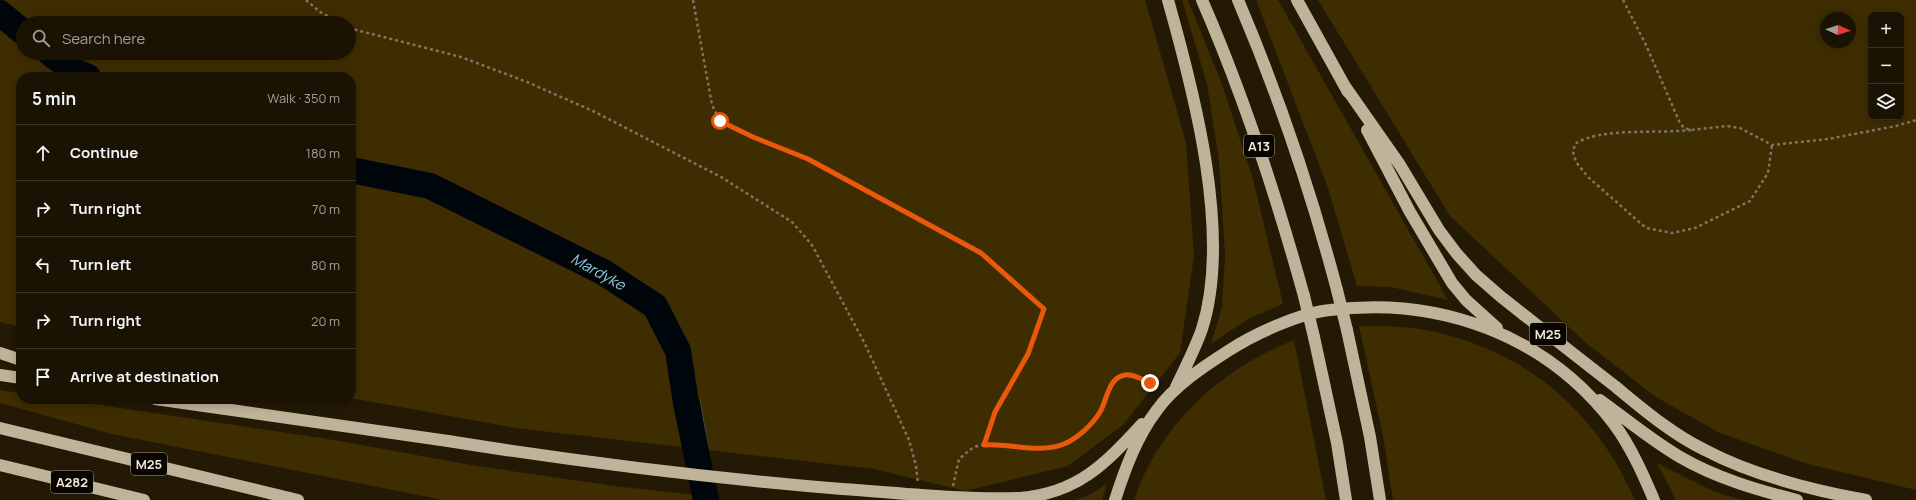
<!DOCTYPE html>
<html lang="en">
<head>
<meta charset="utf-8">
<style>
	body { margin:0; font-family:Manrope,sans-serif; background:#231c0d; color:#f1f3f6 }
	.controls { position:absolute; right:12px; top:12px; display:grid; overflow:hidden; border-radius:8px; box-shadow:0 2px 10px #0003 }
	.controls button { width:36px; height:36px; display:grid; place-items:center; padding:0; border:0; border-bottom:1px solid #383225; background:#1a1303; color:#f1f3f6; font:20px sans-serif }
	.compass { position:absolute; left:1820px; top:12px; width:36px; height:36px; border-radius:50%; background:#1a1303; box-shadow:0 2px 10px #0003; rotate:93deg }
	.stop { position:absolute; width:12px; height:12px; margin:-9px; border:3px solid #ea580c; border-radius:50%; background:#fff }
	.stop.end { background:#ea580c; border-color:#fff; box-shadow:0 1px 4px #0008 }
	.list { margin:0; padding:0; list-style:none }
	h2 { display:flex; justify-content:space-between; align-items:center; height:52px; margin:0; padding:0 16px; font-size:17px }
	h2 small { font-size:13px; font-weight:400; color:#9f9e9a }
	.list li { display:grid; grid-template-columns:26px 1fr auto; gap:12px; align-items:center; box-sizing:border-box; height:56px; padding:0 16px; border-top:1px solid #383225 }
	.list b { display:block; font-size:15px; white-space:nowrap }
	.list em { font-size:13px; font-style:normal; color:#9f9e9a }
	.icon { flex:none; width:22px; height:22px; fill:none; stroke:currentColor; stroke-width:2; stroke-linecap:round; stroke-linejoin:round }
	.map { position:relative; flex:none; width:1916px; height:500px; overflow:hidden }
	.search { position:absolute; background:#1a1303; box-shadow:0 2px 10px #0003; left:16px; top:16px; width:340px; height:44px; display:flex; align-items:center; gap:10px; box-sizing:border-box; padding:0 14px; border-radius:22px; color:#9f9e9a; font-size:15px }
	.panel { position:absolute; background:#1a1303; box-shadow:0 2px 10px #0003; left:16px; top:72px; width:340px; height:332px; border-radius:16px }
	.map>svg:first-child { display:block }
</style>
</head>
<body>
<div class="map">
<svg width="1916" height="500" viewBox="0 0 1916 500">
	<rect width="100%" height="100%" fill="#231904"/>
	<path fill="#3e2d00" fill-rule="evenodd" d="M0,0H1145L1186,142L1194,256L1180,353L1123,425L1068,466L965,491L874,469L515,428L351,398V77H21V327L0,322ZM23,23H349V53H23Z
		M1182,0H1188L1222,84L1253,179L1283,304L1248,319L1211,344L1222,307L1225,255L1219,161L1207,84Z
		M1256,0H1278L1448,300L1391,287L1357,286L1328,188Z
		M1318,0H1916V490L1808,464L1720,433L1656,397L1586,343L1450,216ZM1871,15H1901V117H1871ZM1826,18H1850V42H1826Z
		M1359,326C1384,326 1410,326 1435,332C1529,353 1597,413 1635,500H1393L1383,436Z
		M1294,340L1326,500H1134C1159,425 1222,368 1294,340Z
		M0,390L21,393V399H60L334,440L471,465L615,486L695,495L696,500H443L112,434L0,403Z
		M1657,463L1715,492L1742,500H1676Z
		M1107,484L1102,500H1076L1087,496Z"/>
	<path fill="#00070c" stroke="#474a4a" d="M700,399L717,500H696L676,412L677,401Z"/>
	<path fill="#231904" d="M685,461L713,464L718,490L691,487Z"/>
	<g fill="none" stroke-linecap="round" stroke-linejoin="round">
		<path stroke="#00070c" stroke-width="26" d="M0,13L23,32
			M50,53L74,71L88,77
			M351,170L430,186L603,272L655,306L678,351L686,403L706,500"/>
		<path stroke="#7d7563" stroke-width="2.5" stroke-dasharray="3 3" stroke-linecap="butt" d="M306,0L320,12L341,23
			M693,0L712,105L720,121L753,137L808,159L981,253L1044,309L1028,354L995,412L985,445
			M1623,0L1646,45L1680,123L1684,128L1691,130L1727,126L1740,128L1772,145L1828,139L1896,126L1916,120
			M349,27L356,30L461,57L527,82L595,112L721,177L792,222L812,245L865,344L909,440L916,466L918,483
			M1691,130C1658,134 1600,127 1575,144L1573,152L1576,162L1588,177L1646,228L1672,233L1695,228L1750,201L1768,173L1772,145
			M953,486L959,459C965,454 970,449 977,446C986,443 997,445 1007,446C1029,449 1053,451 1072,439C1083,433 1094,423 1100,411C1108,397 1111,374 1131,376C1141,377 1150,383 1158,389"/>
		<path stroke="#bfb499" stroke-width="12" d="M1168,0C1194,92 1232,235 1202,329C1195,349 1185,368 1176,387
			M1202,0C1244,96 1276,195 1304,296
			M1238,0C1278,94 1311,191 1337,290
			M1297,0L1348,92
			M1344,85L1400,165L1439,230L1457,254L1476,275L1500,296C1538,326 1577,357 1616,387C1644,410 1672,434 1705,450C1754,476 1811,490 1866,500
			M1367,130L1410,212L1452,283L1466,300L1497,328
			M1347,330L1370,437L1380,500
			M1314,337L1337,443L1346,500
			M0,353L21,360
			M0,375L21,378
			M155,399L448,441
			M1600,400C1626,419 1651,440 1680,457C1716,478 1757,490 1797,500
			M0,428L298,500
			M0,465L144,500
			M1020,498C1078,493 1105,464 1142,424
			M1115,500C1125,469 1137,436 1157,410C1174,386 1203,367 1228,351C1254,334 1300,313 1330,310C1440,296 1546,335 1614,424C1631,447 1643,474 1654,500"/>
		<path stroke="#bfb499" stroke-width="12" d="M1337,290L1347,330
			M1304,296L1314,337
			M448,441C579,462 710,478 842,489C901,493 961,500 1020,498"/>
	</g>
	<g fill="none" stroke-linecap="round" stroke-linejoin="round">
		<path stroke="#ea580c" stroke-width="5" d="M720,121L753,137L808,159L981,253L1044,309L1028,354L995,412L984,445C1010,443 1039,454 1064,444C1078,438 1092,425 1100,412C1106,402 1108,383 1119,377C1129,371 1141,379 1150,383"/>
	</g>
	<g text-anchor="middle" stroke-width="4" stroke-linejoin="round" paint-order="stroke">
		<g fill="#090501" stroke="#a9a398" stroke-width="1">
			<rect x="1244" y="135" width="30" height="22" rx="3"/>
			<rect x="1530" y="323" width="36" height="22" rx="3"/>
			<rect x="131" y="453" width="36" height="22" rx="3"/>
			<rect x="51" y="471" width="42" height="22" rx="3"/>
		</g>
		<g font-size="13" font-weight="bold" fill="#ede7d9">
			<text x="1259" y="151">A13</text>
			<text x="1548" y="339">M25</text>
			<text x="149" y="469">M25</text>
			<text x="72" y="487">A282</text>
		</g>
		<g font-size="15" font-style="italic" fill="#83cff1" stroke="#090501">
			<text transform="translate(598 272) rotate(29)" y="5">Mardyke</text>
		</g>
	</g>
</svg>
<div class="controls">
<button>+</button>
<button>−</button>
<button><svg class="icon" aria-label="layers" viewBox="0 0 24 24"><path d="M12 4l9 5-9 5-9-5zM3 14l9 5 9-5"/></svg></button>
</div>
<svg class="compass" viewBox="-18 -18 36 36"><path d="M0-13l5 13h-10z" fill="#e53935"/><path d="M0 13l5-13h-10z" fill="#9f9e9a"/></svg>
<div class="stop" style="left:720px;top:121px"></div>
<div class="stop end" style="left:1150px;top:383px"></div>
<div class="search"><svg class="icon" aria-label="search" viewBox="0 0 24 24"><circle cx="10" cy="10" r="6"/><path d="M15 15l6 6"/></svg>Search here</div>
<section class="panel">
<h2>5 min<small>Walk · 350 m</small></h2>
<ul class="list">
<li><svg class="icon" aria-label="ahead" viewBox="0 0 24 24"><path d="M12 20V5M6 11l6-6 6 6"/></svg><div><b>Continue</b></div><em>180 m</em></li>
<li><svg class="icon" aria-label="right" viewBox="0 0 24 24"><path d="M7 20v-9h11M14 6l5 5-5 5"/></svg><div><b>Turn right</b></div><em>70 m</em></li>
<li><svg class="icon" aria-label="left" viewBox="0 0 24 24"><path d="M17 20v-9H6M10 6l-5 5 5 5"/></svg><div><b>Turn left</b></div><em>80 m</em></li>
<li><svg class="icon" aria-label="right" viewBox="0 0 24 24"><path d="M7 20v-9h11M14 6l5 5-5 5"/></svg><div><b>Turn right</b></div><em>20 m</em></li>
<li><svg class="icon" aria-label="arrive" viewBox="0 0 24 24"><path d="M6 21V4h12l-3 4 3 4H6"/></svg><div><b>Arrive at destination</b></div></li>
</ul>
</section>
</div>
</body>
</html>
